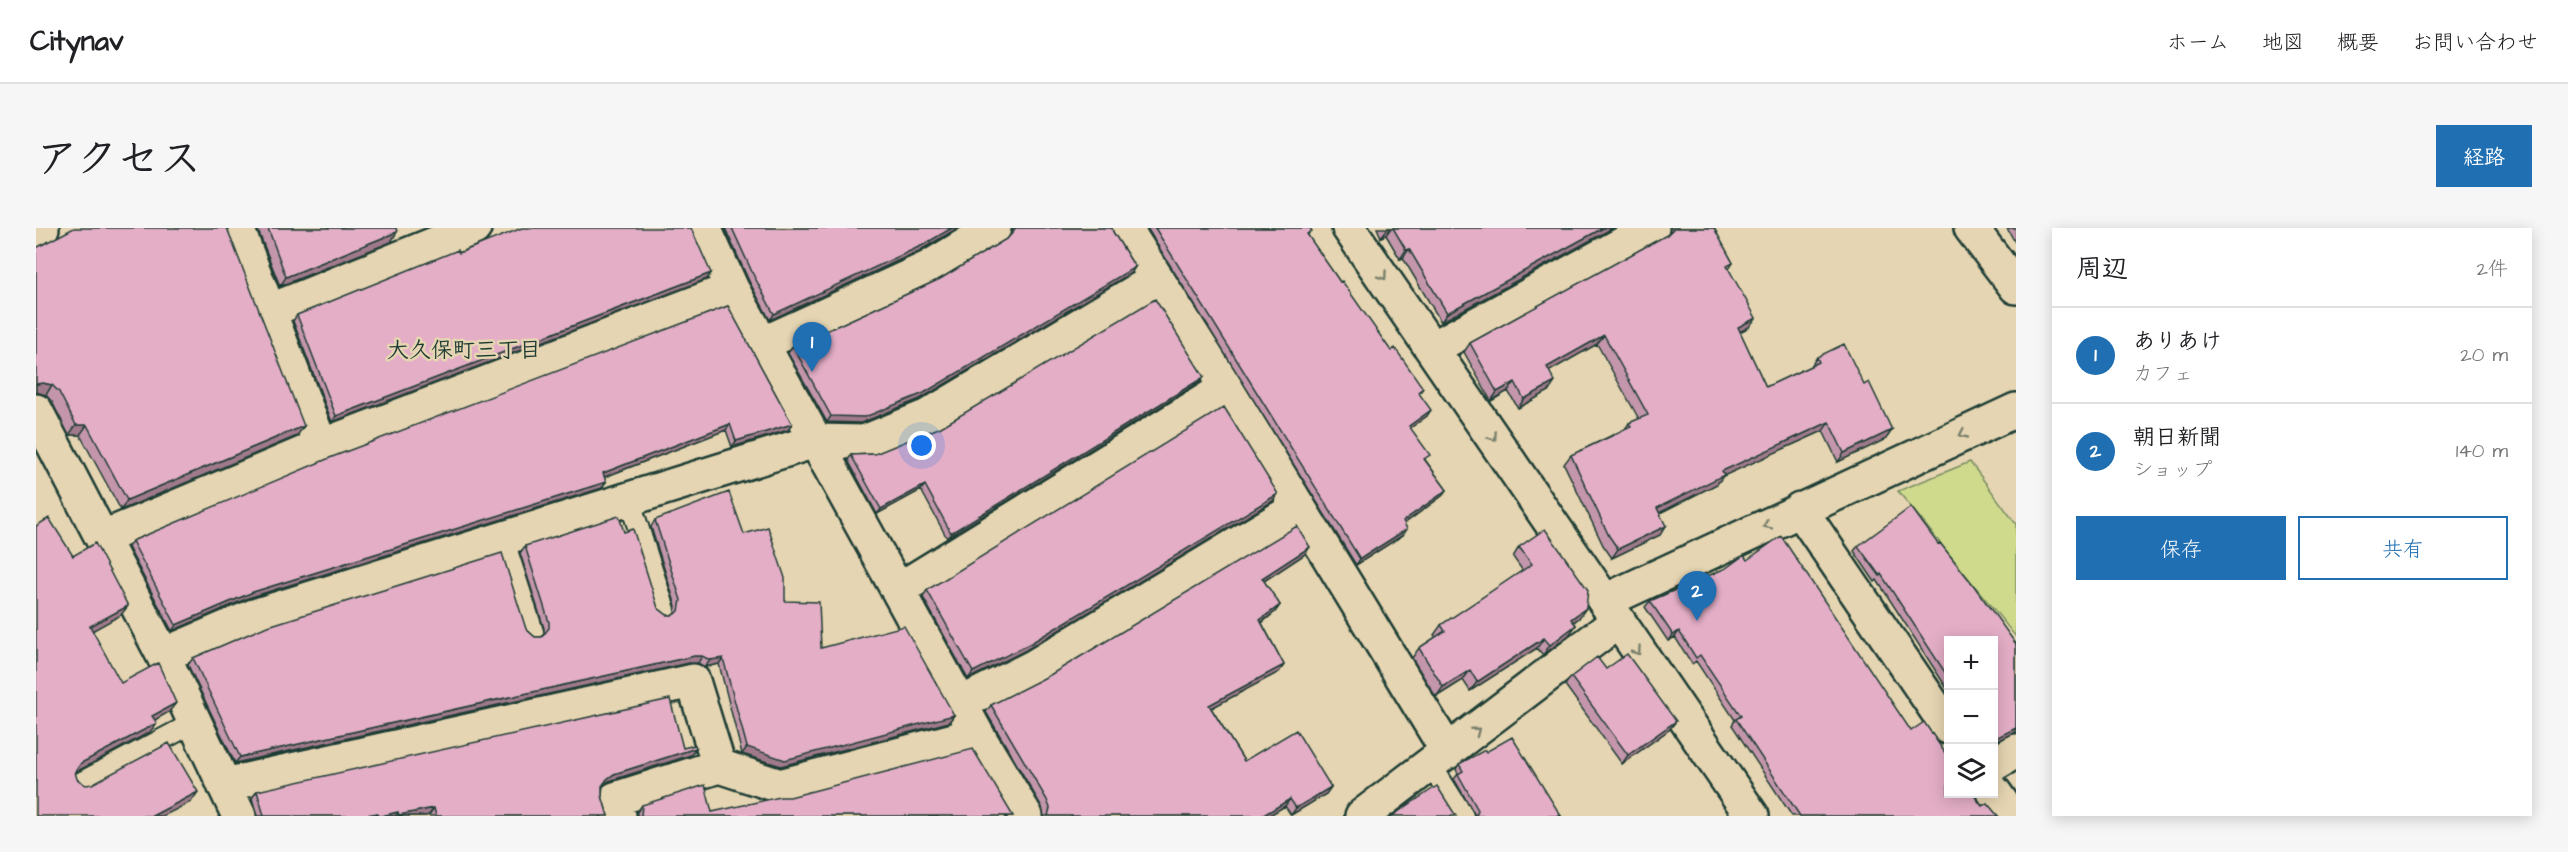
<!DOCTYPE html>
<html lang="ja">
<head>
<meta charset="utf-8">
<style>
	body { margin:0; font-family:"Architects Daughter","Klee One",sans-serif; background:#f6f6f6; color:#202124 }
	.controls { position:absolute; right:18px; bottom:18px; display:grid; overflow:hidden; border-radius:0px; box-shadow:0 3px 15px #0003 }
	.controls button { width:54px; height:54px; display:grid; place-items:center; padding:0; border:0; border-bottom:2px solid #e0e0e0; background:#fff; color:#202124; font:30px sans-serif }
	.you { position:absolute; left:886px; top:218px; width:21px; height:21px; margin:-15px; border:4px solid #fff; border-radius:50%; background:#1a73e8; box-shadow:0 0 0 9px #1a73e833 }
	.badge { display:grid; place-items:center; width:39px; height:39px; border-radius:50%; background:#1f6fb2; color:#fff; font-size:20px; font-weight:700 }
	.pin { position:absolute; translate:-50% -50px; filter:drop-shadow(0 2px 3px #0008) }
	.pin::after { content:''; position:absolute; top:32px; width:21px; height:18px; background:inherit; clip-path:polygon(0 0,100% 0,50% 100%) }
	.list { margin:0; padding:0; list-style:none }
	h2 { display:flex; justify-content:space-between; align-items:center; height:78px; margin:0; padding:0 24px; font-size:26px }
	h2 small { font-size:20px; font-weight:400; color:#757577 }
	.list li { display:grid; grid-template-columns:39px 1fr auto; gap:18px; align-items:center; box-sizing:border-box; height:96px; padding:0 24px; border-top:2px solid #e0e0e0 }
	.list b { display:block; font-size:22px; white-space:nowrap }
	.list p { margin:0; font-size:20px; white-space:nowrap; color:#757577 }
	.list em { font-size:20px; font-style:normal; color:#757577 }
	.actions { display:flex; gap:12px; padding:18px 24px }
	.actions a { flex:1; padding:14px 0; border:2px solid #1f6fb2; border-radius:0px; text-align:center; font-size:21px; color:#1f6fb2 }
	.actions .main { background:#1f6fb2; color:#fff }
	.icon { flex:none; width:33px; height:33px; fill:none; stroke:currentColor; stroke-width:2; stroke-linecap:round; stroke-linejoin:round }
	.map { position:relative; flex:none; width:1980px; height:588px; overflow:hidden; border-radius:0px }
	header { display:flex; align-items:center; gap:36px; box-sizing:border-box; height:84px; padding:0 30px; background:#fff; border-bottom:2px solid #e0e0e0 }
	header strong { font-size:28px }
	nav { display:flex; gap:33px; margin-inline-start:auto; font-size:21px }
	.intro { display:flex; align-items:center; justify-content:space-between; box-sizing:border-box; height:144px; padding:0 36px }
	h1 { margin:0; font-size:42px }
	.button { padding:15px 27px; border-radius:0px; background:#1f6fb2; color:#fff; font-size:21px; font-weight:700 }
	main { display:flex; gap:36px; padding:0 36px }
	aside { flex:1; background:#fff; border-radius:0px; box-shadow:0 3px 15px #0003 }
	.map>svg:first-child { display:block }
</style>
</head>
<body>
<header>
<strong>Citynav</strong>
<nav><a>ホーム</a><a>地図</a><a>概要</a><a>お問い合わせ</a></nav>
</header>
<div class="intro"><h1>アクセス</h1><a class="button">経路</a></div>
<main>
<div class="map">
<svg width="1980" height="588" viewBox="0 0 1980 588">
	<rect width="100%" height="100%" fill="#e6d5b2"/>
	<filter id="ink" filterUnits="userSpaceOnUse"><feTurbulence type="fractalNoise" baseFrequency=".0167" numOctaves="2"/><feDisplacementMap in="SourceGraphic" scale="12" xChannelSelector="R" yChannelSelector="G"/><feConvolveMatrix kernelMatrix="1 2 1 2 8 2 1 2 1" color-interpolation-filters="sRGB"/></filter>
	<g filter="url(#ink)">
		<path fill="#cfda8d" stroke="#778c60" stroke-width="1.5" d="M1934,234L1980,296V409L1862,263Z"/>
		<g fill="none" stroke-linecap="round" stroke-linejoin="round">
			<g stroke="#1f3d34" stroke-width="24">
				<path id="service" d="M593,271L629,382
					M467,310L497,404
					M1395,537L1427,588
					M44,555L159,494"/>
			</g>
			<g stroke="#1f3d34" stroke-width="38">
				<path id="minor" d="M201,0L285,218
					M668,0L696,61L941,506L990,588
					M1089,0L1190,160L1412,524
					M1935,0L1980,59
					M0,3L6,0
					M233,83L438,0
					M726,116L892,40L958,0
					M1397,120L1616,0
					M0,183L127,427L203,588
					M1764,281L1912,499
					M66,310L285,218L696,61
					M862,362L1190,160
					M1569,373L1980,182
					M127,427L218,388L779,213L828,214L892,188L1121,51
					M924,476L999,438L1263,279
					M1958,536L1980,523
					M188,557L657,453L683,538L744,558L941,506
					M1958,564L1975,588
					M583,588L579,571L683,538
					M1326,588L1581,394"/>
			</g>
			<g stroke="#1f3d34" stroke-width="38">
				<path id="tertiary" d="M1313,0L1716,588"/>
			</g>
			<use href="#service" stroke="#e6d5b2" stroke-width="20"/>
			<use href="#minor" stroke="#e6d5b2" stroke-width="33"/>
			<use href="#tertiary" stroke="#e6d5b2" stroke-width="33"/>
		</g>
		<path fill="#c496ab" stroke="#1f3d34" stroke-width="1.5" d="M221,0H360L355,14L244,58Z
			M689,0H922L883,23L734,92L713,53Z
			M977,0H1076L1077,4L1099,39L1095,45L884,171L825,195L791,194L752,125L757,118L904,51L972,10L975,7Z
			M1111,0H1274L1272,8L1304,54L1355,123L1387,160L1383,166L1391,188L1374,200L1390,233L1411,262L1406,268L1368,296L1371,301L1367,307L1320,337Z
			M1341,0H1577L1405,94L1367,30L1364,31L1350,7L1345,9Z
			M1634,0H1678L1697,35L1693,41L1713,99L1704,104L1730,159L1775,138L1781,129L1828,157L1856,202L1850,211L1802,234L1787,203L1687,248L1681,256L1624,285V307L1576,330L1567,317L1528,236L1535,227L1589,201L1593,195L1603,191L1561,116L1513,143V163L1482,180L1472,163L1455,173L1428,124L1434,115L1631,7L1633,6Z
			M1971,0H1980V16Z
			M0,20L261,208L85,282L44,207H33L16,174L10,167L0,164Z
			M423,25L675,45L671,51L296,194L257,93L261,87Z
			M692,78L756,196L752,202L696,219L690,202L569,249L566,260L212,370L136,403L92,319L96,313Z
			M1168,149L1164,154L911,310L885,262L841,286L812,232L815,227L839,226Z
			M1237,273L990,422L932,451L887,369L891,362Z
			M619,292L708,306L749,373L785,420L918,487L913,494L745,538L706,526L683,436L669,439L662,435H653L199,535L152,437L157,430L490,401L499,409H506L508,406V400L484,325L489,318L588,304L622,380L631,387H637L639,385L640,378L615,299Z
			M1902,316L1980,416V504L1958,515L1912,412V462L1841,352L1839,354L1818,323L1822,318Z
			M1483,319L1543,390L1538,394L1540,397L1533,407L1507,427L1501,420L1434,463L1427,452L1400,469L1376,430L1383,420L1400,409L1398,407L1405,397L1487,343L1477,329Z
			M1269,326L1228,353L1244,377L1239,384L1226,395L1248,437L1243,444L1175,480L1208,533L1295,559L1290,566L1255,587L1249,578L1232,588H1008L1006,579L950,484L955,477Z
			M1711,332L1946,578L1962,588H1756L1696,497L1699,492L1660,433L1656,436L1639,409L1632,413L1609,379L1614,373Z
			M1570,441L1634,501L1586,536L1529,457L1535,449Z
			M647,520H660L655,527L573,553L567,557L566,568L572,588H393V587L389,588H221L216,570L221,563Z
			M1450,524L1525,588H1438L1439,587L1418,551L1422,546L1420,541L1423,536Z
			M606,577L676,584L977,588H601V584Z"/>
		<path fill="#a07a8b" stroke="#1f3d34" stroke-width="1.5" d="M916,0H922L883,23L734,92L738,86Z
			M1352,0H1355L1350,7L1345,9Z
			M1567,0H1577L1405,94L1411,85Z
			M361,4L355,14L244,58L250,49Z
			M1373,21L1367,30L1364,31L1370,22Z
			M1099,39L1095,45L884,171L825,195L791,194L795,188Z
			M675,45L671,51L296,194L300,188Z
			M1720,90L1713,99L1696,108L1702,99Z
			M1568,107L1561,116L1505,148L1511,139Z
			M1168,149L1164,154L911,310L915,305Z
			M1479,154L1472,163L1455,173L1461,164Z
			M1519,154L1513,163L1482,180L1488,171Z
			M7,155L16,157L10,167L0,164V156Z
			M1395,182L1391,188L1369,204L1373,198Z
			M1793,194L1787,203L1687,248L1681,256L1615,289L1621,280L1686,243Z
			M694,196L690,202L563,251L567,245Z
			M756,196L752,202L696,219L700,213Z
			M40,197H51L44,207H33Z
			M268,198L261,208L85,282L91,272Z
			M1856,202L1850,211L1802,234L1808,225Z
			M570,254L566,260L212,370L136,403L140,397L217,364Z
			M889,257L885,262L841,286L845,281Z
			M1411,262L1406,268L1362,300L1367,293Z
			M1242,266L1237,273L990,422L932,451L937,444Z
			M1630,298L1624,307L1576,330L1582,321Z
			M1371,301L1367,307L1320,337L1324,331Z
			M1274,319L1269,326L1222,357L1226,350Z
			M1244,377L1239,384L1219,399L1224,392Z
			M92,378L85,387L47,408L54,398Z
			M1550,380L1543,390L1528,400L1535,391Z
			M1540,397L1533,407L1507,427L1514,417Z
			M1643,403L1639,409L1632,413L1637,407Z
			M1508,410L1501,420L1434,463L1441,454Z
			M658,428H666L662,435H653L199,535L204,529Z
			M687,430L683,436L669,439L674,432Z
			M1248,437L1243,444L1168,484L1173,477Z
			M1434,442L1427,452L1400,469L1407,459Z
			M140,475L133,484L110,497L116,488Z
			M918,487L913,494L745,538L706,526L711,519Z
			M1640,493L1634,501L1586,536L1592,527Z
			M121,495L114,504L38,545L45,535Z
			M1980,500V504L1958,515V508Z
			M660,520L655,527L573,553L566,558L571,551L578,546Z
			M1295,559L1290,566L1255,587L1260,580Z
			M162,564L155,574L127,588H116Z
			M1254,571L1249,578L1232,588H1226Z
			M398,580L393,587L389,588H362L363,587Z
			M362,584L360,588H345Z
			M341,585L339,588H325Z"/>
		<path fill="#e4aec7" stroke="#1f3d34" stroke-width="1.5" d="M38,0H191L268,198L91,272L51,197H40L23,164L16,157L7,155L0,156V20Z
			M232,0H360L361,4L250,49Z
			M486,0H655L675,45L300,188L261,87L422,22L423,25Z
			M696,0H916L887,17L738,86L717,46Z
			M979,0H1076L1077,4L1099,39L888,165L829,189L795,188L757,118L904,51L972,10L978,3Z
			M1119,0H1274L1276,3L1271,6L1304,54L1306,53L1355,123L1359,120L1387,160L1382,164L1395,182L1373,198L1394,227L1388,231L1411,262L1367,293L1371,301L1324,331Z
			M1357,0H1567L1411,85L1373,21L1370,22Z
			M1638,0H1678L1697,35L1691,38L1720,90L1702,99L1730,159L1783,134L1781,129L1808,116L1828,157L1833,154L1856,202L1808,225L1793,194L1686,243L1688,247L1621,280L1630,298L1582,321L1573,308L1535,227L1595,199L1593,195L1612,187L1568,107L1511,139L1519,154L1488,171L1479,154L1461,164L1434,115L1631,7Z
			M1119,71L1168,149L915,305L889,257L845,281L815,227L839,226L905,199Z
			M692,78L756,196L700,213L694,196L567,245L570,254L217,364L140,397L96,313L296,229Z
			M1188,179L1242,266L995,415L937,444L891,362Z
			M693,264L708,306L732,299L749,350V373L783,374L785,420L868,398L918,487L749,532L711,519L687,430L674,432L666,428H658L204,529L157,430L229,399L466,325L490,401L499,409H506L513,400V394L489,318L583,288L588,304L597,301L622,380L631,387H637L643,383L645,372L619,292Z
			M1875,279L1902,316L1904,315L1938,358L1980,416V500L1962,509L1958,508V412H1912V449L1845,346L1844,348L1822,318Z
			M13,290L37,328L59,315L92,378L54,398L85,455L122,435L140,475L116,488L121,495L45,535L39,544L41,551L50,557L56,556L133,515L162,564L116,588H0V298Z
			M1261,298L1274,319L1226,350L1244,377L1224,392L1248,437L1173,477L1208,533L1260,502L1295,559L1260,580L1254,571L1226,588H1012L1014,580L1011,572L955,477L1014,447Z
			M1509,301L1552,362L1550,380L1535,391L1540,397L1514,417L1508,410L1441,454L1434,442L1407,459L1383,420L1409,403L1405,397L1496,336L1483,319Z
			M1745,308L1875,503L1888,494L1912,529V566H1937L1946,578L1951,575L1962,588H1764L1700,491L1705,488L1664,427L1660,430L1643,403L1637,407L1614,373L1690,340L1708,327L1711,332Z
			M1591,426L1640,493L1592,527L1535,449L1561,429L1570,441Z
			M634,471L647,520L659,517L660,520L578,546L571,551L566,558V568L572,588H400L398,580L363,587L362,584L345,588H342L341,585L325,588H228L221,563Z
			M1476,509L1525,588H1440L1442,582L1422,546L1427,543L1423,536L1449,522L1450,524Z
			M937,521L977,588H605L606,577L669,557L676,584L744,569H754Z
			M1401,558L1420,588H1356Z"/>
		<defs><path id="oneway-chevron" d="M-2-3.5L2.5 0L-2 3.5" fill="none" stroke-width="1.6" stroke-linecap="round" stroke-linejoin="round" transform="scale(1.5)"/></defs>
		<g stroke="#79816d">
			<use href="#oneway-chevron" transform="translate(1347 48) rotate(55)"/>
			<use href="#oneway-chevron" transform="translate(1927 206) rotate(155)"/>
			<use href="#oneway-chevron" transform="translate(1457 209) rotate(56)"/>
			<use href="#oneway-chevron" transform="translate(1731 297) rotate(155)"/>
			<use href="#oneway-chevron" transform="translate(1601 423) rotate(55)"/>
			<use href="#oneway-chevron" transform="translate(1440 503) rotate(-38)"/>
		</g>
	</g>
	<g text-anchor="middle" stroke-width="5" stroke-linejoin="round" paint-order="stroke">
		<g font-size="22" font-weight="bold" fill="#1f3d34" stroke="#e6d5b2">
			<text x="428" y="129">大久保町三丁目</text>
		</g>
	</g>
</svg>
<div class="controls">
<button>+</button>
<button>−</button>
<button><svg class="icon" aria-label="layers" viewBox="0 0 24 24"><path d="M12 4l9 5-9 5-9-5zM3 14l9 5 9-5"/></svg></button>
</div>
<div class="you"></div>
<div class="pin badge" style="left:776px;top:144px">1</div>
<div class="pin badge" style="left:1661px;top:393px">2</div>
</div>
<aside>
<h2>周辺<small>2件</small></h2>
<ul class="list">
<li><span class="badge">1</span><div><b>ありあけ</b><p>カフェ</p></div><em>20 m</em></li>
<li><span class="badge">2</span><div><b>朝日新聞</b><p>ショップ</p></div><em>140 m</em></li>
</ul>
<div class="actions"><a class="main">保存</a><a>共有</a></div>
</aside>
</main>
</body>
</html>
